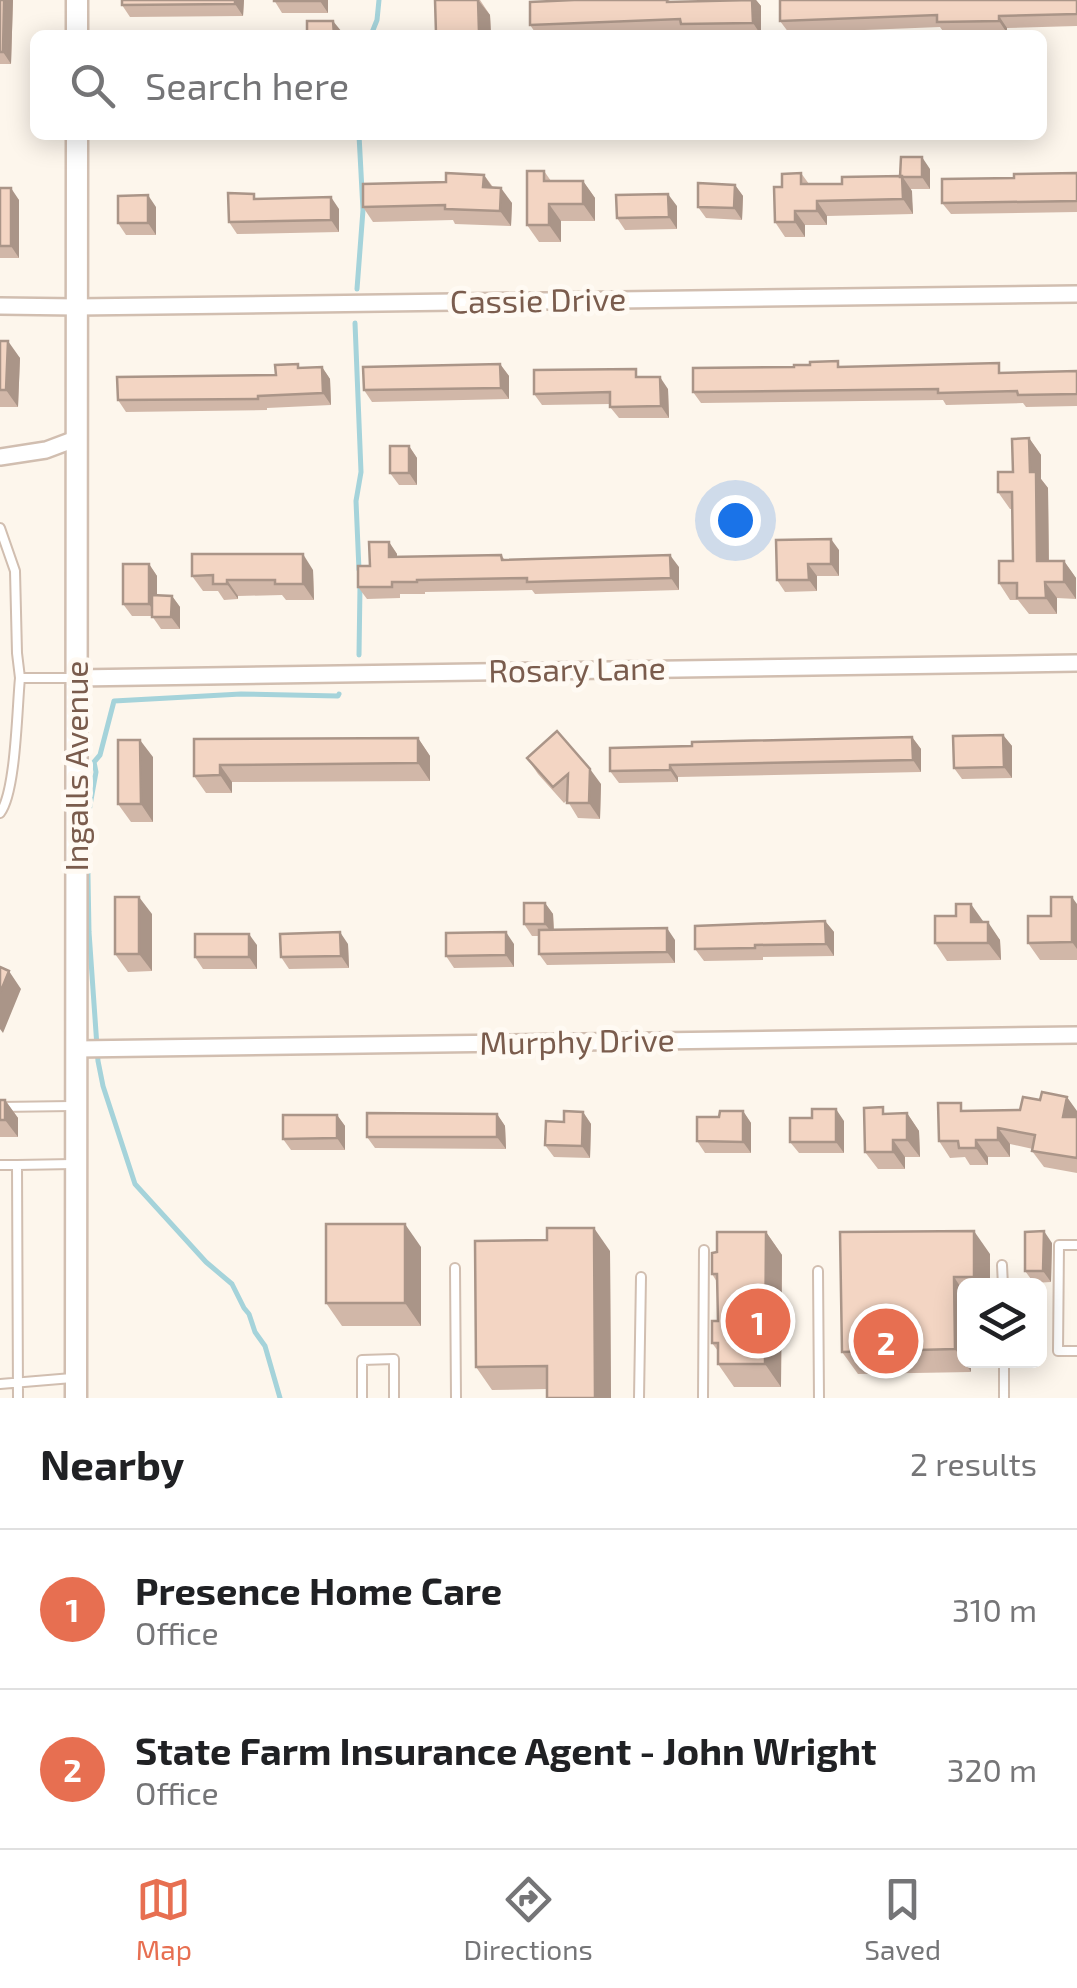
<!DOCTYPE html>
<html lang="en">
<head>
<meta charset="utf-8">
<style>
	body { margin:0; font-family:"Exo 2",sans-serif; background:#f2f2f2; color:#202124 }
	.controls { position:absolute; right:30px; bottom:30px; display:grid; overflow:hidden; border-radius:15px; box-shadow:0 5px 25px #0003 }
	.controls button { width:90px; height:90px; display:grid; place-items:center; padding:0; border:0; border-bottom:2px solid #e0e0e0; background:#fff; color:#202124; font:50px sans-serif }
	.you { position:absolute; left:735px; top:520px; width:35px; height:35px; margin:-25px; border:8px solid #fff; border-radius:50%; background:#1a73e8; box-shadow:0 0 0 15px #1a73e833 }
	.badge { display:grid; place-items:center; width:65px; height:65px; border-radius:50%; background:#e76f51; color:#fff; font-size:32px; font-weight:700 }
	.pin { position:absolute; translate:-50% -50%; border:5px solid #fff; box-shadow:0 2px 10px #0006 }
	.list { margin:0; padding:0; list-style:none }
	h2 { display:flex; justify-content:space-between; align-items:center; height:130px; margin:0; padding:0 40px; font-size:42px }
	h2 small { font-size:32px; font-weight:400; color:#757577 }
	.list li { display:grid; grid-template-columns:65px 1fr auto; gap:30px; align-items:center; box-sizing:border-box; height:160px; padding:0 40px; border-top:2px solid #e0e0e0 }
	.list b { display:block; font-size:38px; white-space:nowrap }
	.list p { margin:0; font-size:32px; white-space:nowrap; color:#757577 }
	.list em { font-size:32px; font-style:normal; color:#757577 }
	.icon { flex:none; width:55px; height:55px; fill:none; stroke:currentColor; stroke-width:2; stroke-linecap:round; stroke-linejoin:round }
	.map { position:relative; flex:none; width:1077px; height:1398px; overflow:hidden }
	.search { position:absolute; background:#fff; box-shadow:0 5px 25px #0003; left:30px; right:30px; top:30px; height:110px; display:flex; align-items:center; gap:25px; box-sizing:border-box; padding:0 35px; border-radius:15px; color:#757577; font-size:38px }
	.sheet { height:450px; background:#fff }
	nav { display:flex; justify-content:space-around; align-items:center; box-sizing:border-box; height:140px; border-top:2px solid #e0e0e0; background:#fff; font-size:28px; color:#757577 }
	nav a { display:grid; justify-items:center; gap:5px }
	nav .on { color:#e76f51 }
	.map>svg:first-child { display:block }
</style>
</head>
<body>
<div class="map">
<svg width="1077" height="1398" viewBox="0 0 1077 1398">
	<rect width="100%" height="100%" fill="#fdf6ec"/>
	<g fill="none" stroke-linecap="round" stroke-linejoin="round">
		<path stroke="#a5d3da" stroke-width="5" d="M371,35L377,20L379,0
			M357,289L363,210L359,135
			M355,323L361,472L356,501L359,570
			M359,655L360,586
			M280,1398L265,1346L255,1332L249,1314L244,1308L232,1284L206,1262L135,1184L103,1086L98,1061L89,932L87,822L96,772L94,762L100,755L114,701L241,694L338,696L339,694"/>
		<g stroke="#d1beb0" stroke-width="12">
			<path id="service" d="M0,528L15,571L17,653L20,678H73
				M0,813C16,793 17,707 20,678
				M0,1107L72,1106
				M0,1165H17L18,1398
				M17,1165L73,1164
				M1077,1245H1059L1058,1351H1077
				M1002,1265L1003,1286
				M455,1268L456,1398
				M818,1271L819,1398
				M1004,1360V1398
				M0,1384L72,1378
				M362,1398V1360L394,1359V1398
				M639,1398L641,1277
				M703,1398L704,1250"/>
		</g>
		<g stroke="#d1beb0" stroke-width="20">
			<path id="minor" d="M0,306L77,307L1077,294
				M0,457L46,450L78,438
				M77,678L1077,663
				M77,1049L1077,1035"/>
		</g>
		<g stroke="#d1beb0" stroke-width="25">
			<path id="tertiary" d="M77,35V0
				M76,1398L77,135"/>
		</g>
		<use href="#service" stroke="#fff" stroke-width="8"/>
		<use href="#minor" stroke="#fff" stroke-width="15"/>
		<use href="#tertiary" stroke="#fff" stroke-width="20"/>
	</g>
	<path fill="#d1b7a8" d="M0,0H13L11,64H0Z
		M244,0L243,16L130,17L122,5Z
		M274,0H328V13H282Z
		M435,0H480L490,15L491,35H437L436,33Z
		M574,0H669L670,2L756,0L761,6V35H688L685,31L537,35L530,25Z
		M1077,0V26L1007,28V33L945,34L940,27L789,33L780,21Z
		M930,169V189H911L913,214L827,216V225H805V237H785L775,222L782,187L801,173L809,184H842L900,176Z
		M544,171L551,181H583L595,198V221H561V242H539L527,225Z
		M1077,173V212L951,214L942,203L1014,178Z
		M484,175L493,187L512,203L511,226L455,224L453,220L373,222L363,207L446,182Z
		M735,185L743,196L742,220L706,218L698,207Z
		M0,188L19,200V258H0Z
		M258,199L339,209V232L237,234L229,222Z
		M677,206V229L625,230L617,218Z
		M156,207V235H126L118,223Z
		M0,341L20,358L18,407H0Z
		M500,364L509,376V399L372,402L364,390Z
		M810,365L1006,373L1077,371V406L1026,407L1023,403L946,405L943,400L701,403L693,392Z
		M322,367L330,379L331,405L267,408V410L126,412L118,400L276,375L301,368Z
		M668,389L669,418H619L610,407V404L542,405L534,394Z
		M1029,438L1041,455V479L1048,488L1049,561H1064L1076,578V599L1057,598V614H1029L1018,600H1010L999,583L1013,561V509H1010L998,492L1013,472Z
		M409,446L417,458V485H399L390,473Z
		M389,542L397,554V557L501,555L505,560L679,567V590L535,594L532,590L425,592V594H400V598L367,599L358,587L370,566Z
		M839,550V576H817V591L785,592L777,580Z
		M149,564L157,576V595L172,596L180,607V629H161L152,616H132L123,604Z
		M313,570L314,600H286L282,595L238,596V599L224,600L218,591H203L192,576Z
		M1003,735L1012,746V778L962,779L954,768Z
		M912,737L921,749V772L678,777V782L619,783L610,771L692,746Z
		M418,738L430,756V781L232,782V793H206L194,776V739Z
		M153,757V822H131L118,804Z
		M527,758L601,784L600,819L578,818L567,800L564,803L538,774Z
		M545,903L553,914L554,930L675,940V963L547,965L539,954V936H532L524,924Z
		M1077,904V960H1040L1028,943L1051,916Z
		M152,914V971L128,972L115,954Z
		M825,921L834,932V956L763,957V960L704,961L695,949Z
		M983,921L1000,940L1001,960L947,961L935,943Z
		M348,944L349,968L289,969L281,957Z
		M514,944V967L454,968L446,956Z
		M257,945V969H203L195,957Z
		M0,1100H5L18,1118V1137H0Z
		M743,1111L751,1123V1153H705L697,1141L719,1117Z
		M967,1111H1077V1173L1044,1167L1032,1151L1033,1149L1010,1144V1157H988V1165H970L965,1157L950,1158L939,1141Z
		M583,1112L591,1124L590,1158L554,1157L545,1145L564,1122Z
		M907,1113L919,1131L920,1157H905V1169H878L865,1152L887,1114Z
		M497,1114L505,1126L506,1149L375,1148L367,1137Z
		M337,1115L345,1126V1150H291L283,1139Z
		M844,1121V1153H799L790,1142Z
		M766,1232L782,1255L781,1387H734L718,1364V1351L712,1343L718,1321L717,1282L712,1274L717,1252Z
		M1052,1243L1051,1282L1034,1283L1025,1271Z
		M421,1247V1326H342L326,1303Z
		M610,1251L611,1398H547V1389L492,1390L476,1367Z
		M990,1254V1286H964V1360L971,1372L858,1374L842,1352Z"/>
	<path fill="#aa9588" d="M4,0H13L11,64L3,52Z
		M235,0H244L243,16L235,4Z
		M320,0H328V13L320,1Z
		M478,0L490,15L491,35H480L479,32Z
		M752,0H756L761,6V35L753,23Z
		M999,16L1007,28V33L999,21Z
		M333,21L342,32V35H334Z
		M922,157L930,169V189L922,177Z
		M484,175L494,190L483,187Z
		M902,176L912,191L913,214L903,199Z
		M583,181L595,198V221L583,204Z
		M735,185L743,196L742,220L734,208Z
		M11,188L19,200V258L11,246Z
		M501,188L512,203L511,226L500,211Z
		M668,194L677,206V229L669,217Z
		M148,195L156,207V235L148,223Z
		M331,197L339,209V232L331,220Z
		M817,201L827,216V225L817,211Z
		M549,204L561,221V242L549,225Z
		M795,211L805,225V237L795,222Z
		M8,341L20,358L18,407L6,390Z
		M500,364L509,376V399L501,388Z
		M322,367L330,379L331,405L323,393Z
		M660,377L668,389L669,418L661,406Z
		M1029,438L1041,455V479L1048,488L1049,578L1037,561L1030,472Z
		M409,446L417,458V485L409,473Z
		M831,539L839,550V576L831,564Z
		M389,542L397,554V568L389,557Z
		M303,554L313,570L314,600L303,584Z
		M670,555L679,567V590L671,578Z
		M1064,561L1076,578V599L1064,582Z
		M149,564L157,576V616L149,604Z
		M808,564L817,576V591L809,580Z
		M227,580L238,596V599L227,584Z
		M1045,582L1057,598V614L1046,598Z
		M172,596L180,607V629L171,617Z
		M1003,735L1012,746V778L1004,767Z
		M912,737L921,749V772L913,760Z
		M418,738L430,756V781L418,763Z
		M140,740L153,757V822L141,804Z
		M220,765L232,782V793L220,775Z
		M670,765L678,777V782L670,770Z
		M590,769L601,784L600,819L589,803Z
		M139,897L152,914V971L139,954Z
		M1072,897L1077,904V949L1072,942Z
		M545,903L553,914L554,936L545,924Z
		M971,904L983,921V940L971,922Z
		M825,921L834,932V956L826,944Z
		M988,922L1000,940L1001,960L988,943Z
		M667,928L675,940V963L667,952Z
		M340,932L348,944L349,968L341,956Z
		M506,932L514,944V967L506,955Z
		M249,934L257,945V969L249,957Z
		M9,971L21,989L3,1033L0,1029V993Z
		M1067,1097L1077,1111V1122L1063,1117Z
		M5,1100L18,1118V1137L5,1120Z
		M836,1109L844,1121V1153L836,1142Z
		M743,1111L751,1123V1153L743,1142Z
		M583,1112L591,1124L590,1158L582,1146Z
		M907,1113L919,1131L920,1157L907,1140Z
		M497,1114L505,1126L506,1149L497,1137Z
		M337,1115L345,1126V1150L337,1138Z
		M998,1128L1010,1144V1157L998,1140Z
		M893,1140L905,1157V1169L893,1152Z
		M976,1140L988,1157V1165L976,1148Z
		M405,1224L421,1247V1326L405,1303Z
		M594,1228L610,1251L611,1398H595Z
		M974,1231L990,1254V1286H980L974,1277Z
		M1044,1231L1052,1243L1051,1282L1043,1271Z
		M766,1232L782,1255L781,1387L765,1364Z
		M954,1277L964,1292V1360H971V1372L955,1349Z"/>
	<path fill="#f3d5c3" stroke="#aa9588" stroke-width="2.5" d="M0,0H4L3,52H0Z
		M122,0H235V4L122,5Z
		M274,0H320V1H274Z
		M435,0H478L479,32L436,33Z
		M574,0H667V2L752,0L753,23L681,24L680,19L530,25V2Z
		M780,0H1077V14L999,16V21L937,22V15L780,21Z
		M307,21H333L334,35H307Z
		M901,157H922V177H900Z
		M527,171H544V181H583V204H549V225H527Z
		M446,173L484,175L483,187L501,188L500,211L445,209V205L363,207V184L446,182Z
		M801,173V184H842V177L902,176L903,199L817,201V211H795V222H775L774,187H782V174Z
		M1077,173V201L942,203V179L1014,178V174Z
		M698,183L735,185L734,208L698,207Z
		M0,188H11V246H0Z
		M228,193L254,194V199L331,197V220L229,222Z
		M668,194L669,217L617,218L616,195Z
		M148,195V223H118V196Z
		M0,341H8L6,390H0Z
		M838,361V367L999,363V373L1077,371V394L1018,395L1017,391L938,393V389L693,392V368L794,367V365H810V362Z
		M298,364V368L322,367L323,393L258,396V399L118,400L117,377L276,375L275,365Z
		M500,364L501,388L364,390L363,367Z
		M636,369V377H660L661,406L610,407V392L534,394V370Z
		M1029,438L1030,472H1036L1037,561H1064V582H1045L1046,598H1017V583H999V561H1013L1012,492H998V472H1013L1012,439Z
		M390,446H409V473H390Z
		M831,539V564H808L809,580H777L776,540Z
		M369,542H389V557L501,555L502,560L670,555L671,578L527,582V578L417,580V582H392V587H358V566H370Z
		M192,554H303V584H275V580H227V584H213V575L192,576Z
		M123,564H149V604H123Z
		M152,595L172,596L171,617H152Z
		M557,731L590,769L589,803H567L568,774L553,787L527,758Z
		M1003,735L1004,767L954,768L953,736Z
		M912,737L913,760L670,765V770L610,771V748L692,746V742Z
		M418,738V763L220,765V775L194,776V739Z
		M118,740H140L141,804H118Z
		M115,897H139V954H115Z
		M1051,897H1072V942L1028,943V916H1051Z
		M524,903H545V924H524Z
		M956,904H971V922H988V943H935V916H956Z
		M825,921L826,944L755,945V948L695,949V926Z
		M667,928V952L539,954V930Z
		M340,932L341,956L281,957L280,934Z
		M506,932V955L446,956V933Z
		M195,934H249V957H195Z
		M0,967L9,971L0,993Z
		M1042,1092L1067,1097L1063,1117H1077V1158L1032,1151L1035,1135L998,1128V1140H976V1148H959L958,1141H939L938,1103H961V1111L1020,1110L1023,1097L1040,1100Z
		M0,1100H5V1120H0Z
		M883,1107V1114L907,1113V1140H893V1152H865L864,1108Z
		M812,1109H836V1142H790V1118H812Z
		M564,1111L583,1112L582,1146L545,1145L546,1121L564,1122Z
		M720,1111H743V1142L697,1141V1117H719Z
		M367,1113L497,1114V1137H367Z
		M283,1115H337V1138L283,1139Z
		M326,1224H405V1303H326Z
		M547,1228H594L595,1398H547V1366L476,1367L475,1241L547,1240Z
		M974,1231V1277H954L955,1349L842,1352L840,1232Z
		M1044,1231L1043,1271H1025V1232Z
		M717,1232H766L765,1364H718V1343H712V1321H718L717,1274H712V1253L717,1252Z"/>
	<g text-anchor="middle" stroke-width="10" stroke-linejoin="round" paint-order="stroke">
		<g font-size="32" fill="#7a5c4d" stroke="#fffaf3">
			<text transform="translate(538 301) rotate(-1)" y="11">Cassie Drive</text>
			<text transform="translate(577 670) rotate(-1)" y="11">Rosary Lane</text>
			<text transform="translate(77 766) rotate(-90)" y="11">Ingalls Avenue</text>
			<text transform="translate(577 1042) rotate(-1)" y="11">Murphy Drive</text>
		</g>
	</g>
</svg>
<div class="controls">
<button><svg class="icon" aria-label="layers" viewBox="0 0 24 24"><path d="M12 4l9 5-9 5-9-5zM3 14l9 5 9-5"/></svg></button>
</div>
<div class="you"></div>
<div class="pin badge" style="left:758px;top:1321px">1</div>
<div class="pin badge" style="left:886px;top:1341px">2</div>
<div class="search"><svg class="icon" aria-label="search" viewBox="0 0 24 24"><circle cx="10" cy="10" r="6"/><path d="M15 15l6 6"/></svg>Search here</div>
</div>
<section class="sheet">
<h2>Nearby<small>2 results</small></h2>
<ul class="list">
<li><span class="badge">1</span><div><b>Presence Home Care</b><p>Office</p></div><em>310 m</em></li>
<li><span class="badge">2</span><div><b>State Farm Insurance Agent - John Wright</b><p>Office</p></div><em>320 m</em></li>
</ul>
</section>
<nav>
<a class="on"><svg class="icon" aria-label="map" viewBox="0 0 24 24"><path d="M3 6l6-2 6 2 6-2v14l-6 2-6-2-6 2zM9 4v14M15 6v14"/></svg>Map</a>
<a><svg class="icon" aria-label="directions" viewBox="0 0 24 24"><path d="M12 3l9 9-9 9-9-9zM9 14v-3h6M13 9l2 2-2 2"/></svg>Directions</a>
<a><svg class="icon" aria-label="saved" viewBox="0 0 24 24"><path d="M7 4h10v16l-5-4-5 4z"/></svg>Saved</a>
</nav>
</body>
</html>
